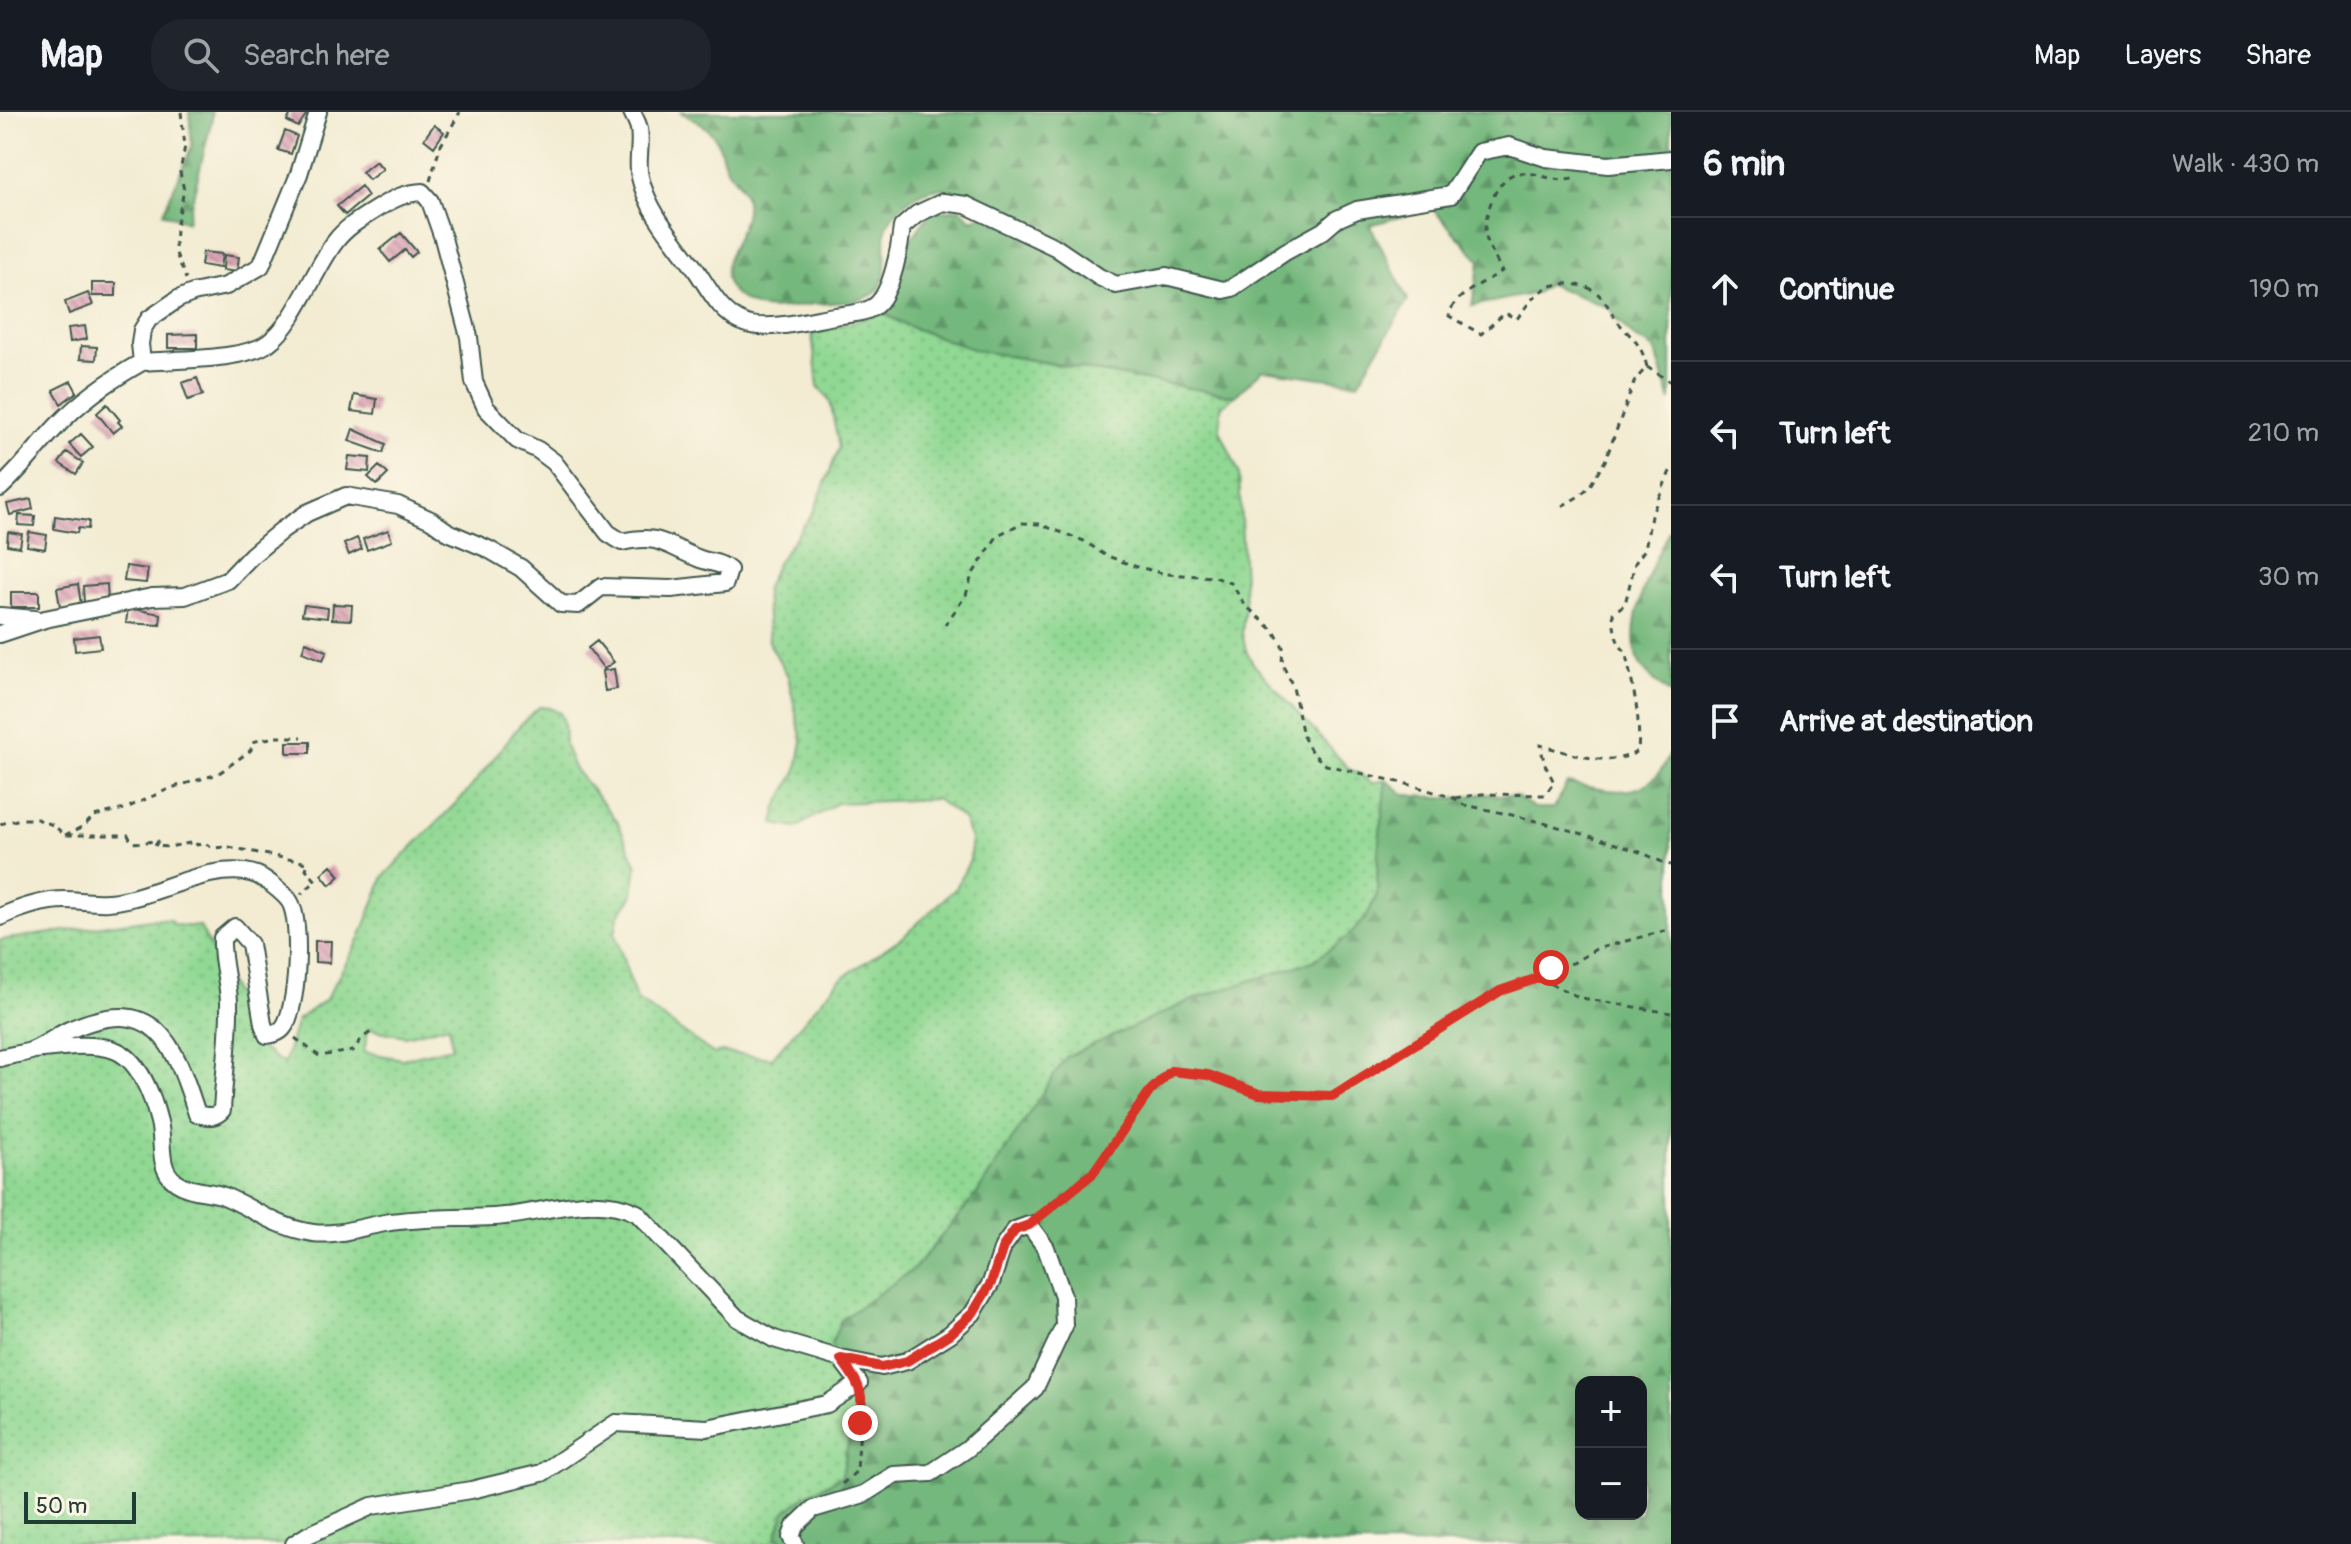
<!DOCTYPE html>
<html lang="en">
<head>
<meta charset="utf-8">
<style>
	body { margin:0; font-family:Pangolin,sans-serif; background:#20242c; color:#f1f3f6 }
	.controls { position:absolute; right:24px; bottom:24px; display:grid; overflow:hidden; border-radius:16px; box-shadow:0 4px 20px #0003 }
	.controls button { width:72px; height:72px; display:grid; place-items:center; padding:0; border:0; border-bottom:2px solid #363941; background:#171b24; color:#f1f3f6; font:40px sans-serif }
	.scale { position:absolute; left:24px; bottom:20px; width:112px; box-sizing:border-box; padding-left:8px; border:4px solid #1f3d34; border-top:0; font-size:22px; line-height:28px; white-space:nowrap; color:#1f3d34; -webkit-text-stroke:6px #fcf5e5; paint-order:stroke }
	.stop { position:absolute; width:24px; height:24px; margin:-18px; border:6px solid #d93025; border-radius:50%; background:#fff }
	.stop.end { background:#d93025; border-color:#fff; box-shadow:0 2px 8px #0008 }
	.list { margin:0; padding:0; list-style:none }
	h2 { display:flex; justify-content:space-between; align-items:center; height:104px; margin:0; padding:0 32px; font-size:34px }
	h2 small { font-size:26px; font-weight:400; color:#9ea1a6 }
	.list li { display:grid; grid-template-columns:52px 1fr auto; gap:24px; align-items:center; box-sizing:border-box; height:144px; padding:0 32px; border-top:2px solid #363941 }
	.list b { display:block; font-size:30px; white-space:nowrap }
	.list em { font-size:26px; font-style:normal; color:#9ea1a6 }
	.icon { flex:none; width:44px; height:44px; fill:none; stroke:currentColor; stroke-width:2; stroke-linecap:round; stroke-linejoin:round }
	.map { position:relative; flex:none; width:1671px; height:1432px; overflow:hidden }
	header { display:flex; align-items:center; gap:48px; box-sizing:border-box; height:112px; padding:0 40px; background:#171b24; border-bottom:2px solid #363941 }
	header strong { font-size:38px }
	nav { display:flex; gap:44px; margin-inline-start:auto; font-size:28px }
	.search { width:560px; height:72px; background:#20242c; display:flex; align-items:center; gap:20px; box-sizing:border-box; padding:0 28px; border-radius:32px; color:#9ea1a6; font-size:30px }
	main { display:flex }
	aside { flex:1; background:#171b24 }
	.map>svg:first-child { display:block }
</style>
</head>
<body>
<header>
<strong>Map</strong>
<div class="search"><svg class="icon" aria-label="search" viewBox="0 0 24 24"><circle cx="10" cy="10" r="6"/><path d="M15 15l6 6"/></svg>Search here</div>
<nav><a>Map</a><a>Layers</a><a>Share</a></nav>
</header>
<main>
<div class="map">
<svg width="1671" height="1432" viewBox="0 0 1671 1432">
	<defs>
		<pattern id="grass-dots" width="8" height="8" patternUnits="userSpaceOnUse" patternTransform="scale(2)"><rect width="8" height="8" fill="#90d893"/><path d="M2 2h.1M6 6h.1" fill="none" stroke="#7cba7f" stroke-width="1.8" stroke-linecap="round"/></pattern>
		<pattern id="forest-firs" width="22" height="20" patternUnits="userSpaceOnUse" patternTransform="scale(2)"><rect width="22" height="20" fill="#74b87d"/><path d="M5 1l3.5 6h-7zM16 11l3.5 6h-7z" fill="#5f9767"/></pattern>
		<pattern id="building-back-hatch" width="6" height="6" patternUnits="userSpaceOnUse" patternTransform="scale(2)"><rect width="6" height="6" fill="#dca3b5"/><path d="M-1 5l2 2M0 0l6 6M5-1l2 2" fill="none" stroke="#b28694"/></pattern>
	</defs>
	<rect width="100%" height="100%" fill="#fcf5e5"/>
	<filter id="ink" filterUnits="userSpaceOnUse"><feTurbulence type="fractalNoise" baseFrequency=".0125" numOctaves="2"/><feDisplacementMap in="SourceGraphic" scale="16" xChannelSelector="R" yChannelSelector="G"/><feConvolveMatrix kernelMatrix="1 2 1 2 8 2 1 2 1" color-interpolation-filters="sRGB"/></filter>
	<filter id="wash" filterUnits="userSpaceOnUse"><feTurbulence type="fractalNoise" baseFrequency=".006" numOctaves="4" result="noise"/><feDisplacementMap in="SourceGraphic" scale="32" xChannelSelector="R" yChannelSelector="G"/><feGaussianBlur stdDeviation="1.8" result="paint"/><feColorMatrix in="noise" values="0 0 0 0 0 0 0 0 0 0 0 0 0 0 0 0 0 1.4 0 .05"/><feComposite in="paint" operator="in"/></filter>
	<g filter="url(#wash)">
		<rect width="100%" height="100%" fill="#f3ecd3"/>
		<path fill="url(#grass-dots)" stroke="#588a64" stroke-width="2" fill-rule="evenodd" d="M883,201L905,213L975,238L1235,284L1221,295L1220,318L1239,361L1245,493L1242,522L1247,541L1254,553L1350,658L1357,660L1372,671L1386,668L1378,740L1377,783L1366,806L1346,826L1313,849L1197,886L1067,945L976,1083L914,1157L841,1208L831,1233L855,1293L842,1364L805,1384L776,1426L783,1432H0V828L151,807L171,808L174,813L200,815L244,900L247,926L284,952L297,908L326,887L360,826L384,764L467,680L520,613L539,595H547L560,601L564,610L565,634L574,656L617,709L637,754L632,785L618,804L615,822L636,887L714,942L721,940L772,946L839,868L904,824L956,776L970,748L971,727L963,707L936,687L837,691L796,716L774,712L776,697L797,658L802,629L788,564L769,531L765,478L777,451L814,399L839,336L830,289L818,274L812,222ZM449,913L452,935L402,947L364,940L368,917L405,924Z"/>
		<path fill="url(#forest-firs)" stroke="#4a7a58" stroke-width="2" fill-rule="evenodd" d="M189,0H212V7L187,110L163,101L192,34Z
			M680,0H1671V289L1656,241L1652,235L1635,226L1618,209L1609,196L1549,172L1536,181L1472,194L1480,149L1432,96L1370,113L1408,188L1358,271L1263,258L1235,284L975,238L905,213L883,201L909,130L931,100L960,97L972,108L988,100C976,91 962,80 946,77C925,72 890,97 886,118C883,135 890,164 878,178C864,193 832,190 814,192C794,194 767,202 748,191C696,163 751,126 746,89C745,77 734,67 728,58C722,49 722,38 717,29C709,14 694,7 680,0Z
			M1671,415V583C1662,574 1646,563 1640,552C1621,514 1654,448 1671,415Z
			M1671,638V1432H783L776,1426L784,1401L805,1384L842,1364L855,1293L831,1233L841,1208L914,1157L976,1083L1066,945L1197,886L1313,849L1346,826L1366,806L1377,783L1378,740L1386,668L1404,682L1416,684L1454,686L1482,682L1515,684L1535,696H1554L1567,671C1612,679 1652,693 1671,638ZM1581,1270H1641V1402H1581Z"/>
		<g id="blocks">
			<path fill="url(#building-back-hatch)" d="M292,0L307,1L298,15L287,9Z
				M434,13L444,20L434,35L424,27Z
				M285,19L297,24L291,42L278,38Z
				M376,49L383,57L369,68L362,60Z
				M361,74L368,84L345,103L337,94Z
				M401,121L417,140L411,145L405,138L390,150L380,138Z
				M203,140L222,142L220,156L201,153Z
				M224,143L239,145L237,160L223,158Z
				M92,171H116V184H92Z
				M88,181L93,193L69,202L65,190Z
				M85,214L87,227L70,230L68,216Z
				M197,222V236H168V223Z
				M81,234L97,235L96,248L80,247Z
				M197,266L203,283L188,288L182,271Z
				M71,269L77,280L61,292L53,278Z
				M354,283L377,287L375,302L351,299Z
				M107,292L120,308L118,310L122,314L113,321L97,301Z
				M353,317L386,332L383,341L349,329Z
				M81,322L93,335L81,345L69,332Z
				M67,340L83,351L76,362L59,351Z
				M349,344L370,346L369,360L347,358Z
				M379,354L388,362L377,373L368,365Z
				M31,387L33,397L10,403L7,392Z
				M19,403L35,404L34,414L18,413Z
				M55,404L89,409L88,417L78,416L77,421L54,417Z
				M388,418L392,429L367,438L363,427Z
				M8,420L22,422L20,435L7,433Z
				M29,420L47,423L45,437L27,434Z
				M357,426L362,437L349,443L344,432Z
				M126,454L148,457L146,471L124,469Z
				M78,472L81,492L60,495L57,476Z
				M107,472L108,489L84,491L83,474Z
				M11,480H39V495H11Z
				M333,492L352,493L351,508L332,507Z
				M304,493L328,496L327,506L302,503Z
				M128,496L161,502L160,513L126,511Z
				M99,523L101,536L75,539L74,526Z
				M597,529L614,550L604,557L588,536Z
				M306,530L327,539L323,548L302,540Z
				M614,557L617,577L605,579L602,559Z
				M287,630H310V641H287Z
				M331,753L340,764L330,773L321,762Z
				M315,829H331L330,851L315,850Z"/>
		</g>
	</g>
	<g filter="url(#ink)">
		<use href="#blocks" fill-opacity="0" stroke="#3f574c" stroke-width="2"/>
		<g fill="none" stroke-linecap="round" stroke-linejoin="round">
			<g stroke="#3f574c" stroke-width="20">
				<path id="minor" d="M632,0C634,5 638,11 639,17C642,33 636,50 640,65C648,101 675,129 696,158C709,177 721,202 744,211C767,220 810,208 834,204C847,202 864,202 875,194C892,181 900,135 902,115L917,102L943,90L966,93L1055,135L1099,165L1116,173L1166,164L1223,178L1232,176L1285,140L1323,119L1337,107L1357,98L1451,83L1479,40L1509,34L1546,46L1608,53L1671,47
					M0,376C21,357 37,335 56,315C81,288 110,268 142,250L140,232L142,218L149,207L178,187L193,181L226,174L261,154L299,62L318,0
					M0,504L35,507
					M0,522L45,507L152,485L185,484L228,468L252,443L282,418L307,401L346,384L398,393L431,408L448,420L488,437L521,456L561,492L578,493L601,475L671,477L725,471L729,458C720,450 711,451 700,447C666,434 661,421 622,430L608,421L554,350L538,338L517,328L486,296L474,270L469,225L443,126L430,89L422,80C404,81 393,87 378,96C362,106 346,115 335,130C314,157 296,211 268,231C244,249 173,247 142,250
					M0,805C20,796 42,788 65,788C79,788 94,791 108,790C155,787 211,747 257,763C266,767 285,782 290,790C302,810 298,898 283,916C279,921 273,922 267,923L263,912L250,832L235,815L222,826C221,848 228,867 229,889C230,925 224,962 222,998C214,1007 207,1004 197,1002C174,930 155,880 69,918C56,924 44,934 31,939C21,942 10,943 0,946
					M33,938C58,936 87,930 111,937C139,944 153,986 159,1010C165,1034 155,1062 183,1074C195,1080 211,1079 224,1084C255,1097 278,1116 313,1121C337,1124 361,1115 385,1111C421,1105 457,1107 494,1105C541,1103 592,1079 637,1101L737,1206L774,1227L841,1247L882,1255L907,1249L950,1222L973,1201L991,1171L1003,1135L1015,1118L1029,1113L1046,1136L1063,1184L1064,1214L1035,1276L967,1337L931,1361L894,1363L864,1382L813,1397L795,1414L791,1425L795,1432
					M294,1432L308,1423L372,1394L471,1378L542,1361L616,1311L707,1316L827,1292L859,1271L841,1247"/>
			</g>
			<path stroke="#3f574c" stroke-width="3" stroke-dasharray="6 6" stroke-linecap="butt" d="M181,0L185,34L180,60L184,78L176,116L175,139L186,167
				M430,69L440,35L460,0
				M1647,255L1671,270
				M1562,394L1581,383L1591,372L1605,349L1635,268L1647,255C1641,230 1632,227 1617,209C1611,201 1607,190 1599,183C1594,177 1585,174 1577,173C1546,167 1533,184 1517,207L1505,201L1481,222L1449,204C1453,182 1485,171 1502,159C1496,147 1485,131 1485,118C1486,99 1497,63 1519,61C1538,59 1557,73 1575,66
				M945,513L966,483L972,463L998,423L1022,411L1039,412L1084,429L1105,443L1134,454L1166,462L1215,465L1231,471L1245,493L1274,519L1283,535L1282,551L1293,575L1303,624L1312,641L1326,653L1411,673L1454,686L1464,693C1523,704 1580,720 1637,739C1649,743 1659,750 1671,753
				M1455,686L1482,682L1545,683L1554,670L1545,653L1540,633C1570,641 1610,657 1638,639C1641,606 1633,575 1626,543C1624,535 1624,540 1620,533C1614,524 1614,511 1613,501L1625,492L1635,451L1645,437L1651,404L1671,357
				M0,712L21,707H37L53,713L65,723H128L132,731L158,729L155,734L169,735L195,730L197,733L205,731L212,736L229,735L308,751L306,757L316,769L301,782
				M65,723L84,714L94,704L124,697L171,676L218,662L251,638L252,630L275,625H302
				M1538,866L1551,856L1573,851L1596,837L1671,817
				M295,926L319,944L353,939L362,926L371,920
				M1041,1103L1093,1061L1150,979L1171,959L1208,963L1259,982L1332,984L1500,879L1538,866L1581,886L1671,901
				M842,1372L857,1359L862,1287"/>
			<use href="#minor" stroke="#fff" stroke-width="16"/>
		</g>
	</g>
	<g fill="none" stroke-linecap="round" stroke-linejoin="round" filter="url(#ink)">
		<path stroke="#d93025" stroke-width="10" d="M860,1311C865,1281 859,1271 841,1247L882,1255L907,1249L950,1222L973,1201L991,1171L1003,1135L1015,1118L1029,1113L1093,1061L1150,979L1171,959L1208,963L1259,982L1332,984L1500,879L1538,866L1551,856"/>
	</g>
</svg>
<div class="controls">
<button>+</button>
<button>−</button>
</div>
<div class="scale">50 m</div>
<div class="stop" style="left:1551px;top:856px"></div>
<div class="stop end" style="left:860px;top:1311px"></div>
</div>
<aside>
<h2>6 min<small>Walk · 430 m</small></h2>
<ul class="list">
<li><svg class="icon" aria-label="ahead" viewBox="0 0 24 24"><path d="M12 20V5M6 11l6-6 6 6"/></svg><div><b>Continue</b></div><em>190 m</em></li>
<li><svg class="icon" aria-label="left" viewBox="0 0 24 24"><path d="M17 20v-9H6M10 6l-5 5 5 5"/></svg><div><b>Turn left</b></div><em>210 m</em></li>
<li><svg class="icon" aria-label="left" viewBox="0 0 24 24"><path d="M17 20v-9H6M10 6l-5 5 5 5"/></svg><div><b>Turn left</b></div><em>30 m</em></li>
<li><svg class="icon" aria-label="arrive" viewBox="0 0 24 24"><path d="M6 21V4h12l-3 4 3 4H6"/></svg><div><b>Arrive at destination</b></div></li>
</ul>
</aside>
</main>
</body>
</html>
